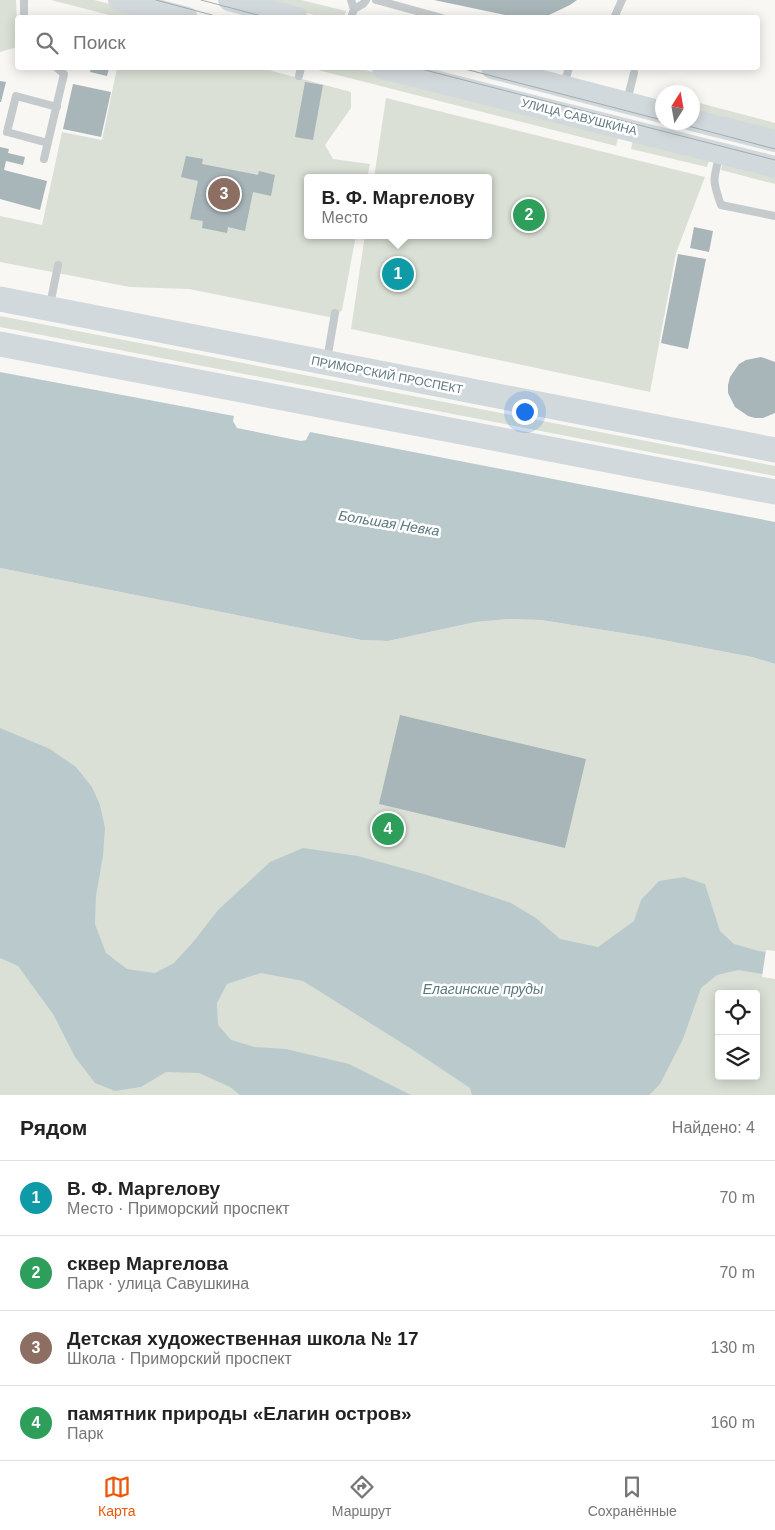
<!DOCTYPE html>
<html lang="ru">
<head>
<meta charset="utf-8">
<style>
	body { margin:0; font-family:Helvetica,sans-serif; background:#f6f6f6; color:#222 }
	.controls { position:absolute; right:15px; bottom:15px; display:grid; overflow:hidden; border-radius:5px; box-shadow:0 2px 12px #0003 }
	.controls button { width:45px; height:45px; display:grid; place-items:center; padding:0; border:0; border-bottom:1px solid #e0e0e0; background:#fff; color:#222; font:25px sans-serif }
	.compass { position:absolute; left:655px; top:85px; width:45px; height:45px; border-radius:50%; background:#fff; box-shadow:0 2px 12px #0003; rotate:11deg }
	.you { position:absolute; left:524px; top:411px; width:18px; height:18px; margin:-12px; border:4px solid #fff; border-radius:50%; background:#1a73e8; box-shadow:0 0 0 8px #1a73e833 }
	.badge { display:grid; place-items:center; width:32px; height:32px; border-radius:50%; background:#ea580c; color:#fff; font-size:16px; font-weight:700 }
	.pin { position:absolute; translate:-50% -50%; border:2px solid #fff; box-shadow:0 1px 5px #0006 }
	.popup { position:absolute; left:304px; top:174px; width:188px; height:65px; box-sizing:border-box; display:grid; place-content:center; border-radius:5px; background:#fff; filter:drop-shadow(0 1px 4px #0005); font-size:16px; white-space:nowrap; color:#767676 }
	.popup b { font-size:19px; color:#222 }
	.popup::after { content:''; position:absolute; left:50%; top:100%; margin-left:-10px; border:10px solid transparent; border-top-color:#fff }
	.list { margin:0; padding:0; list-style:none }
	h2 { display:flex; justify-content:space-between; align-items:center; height:65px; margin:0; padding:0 20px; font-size:21px }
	h2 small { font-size:16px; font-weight:400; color:#767676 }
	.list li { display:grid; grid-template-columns:32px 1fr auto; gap:15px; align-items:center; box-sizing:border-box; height:75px; padding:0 20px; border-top:1px solid #e0e0e0 }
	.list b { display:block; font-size:19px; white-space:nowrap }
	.list p { margin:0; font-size:16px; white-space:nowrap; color:#767676 }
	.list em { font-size:16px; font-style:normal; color:#767676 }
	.icon { flex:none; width:28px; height:28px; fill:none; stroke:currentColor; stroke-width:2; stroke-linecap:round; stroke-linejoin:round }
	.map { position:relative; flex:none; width:775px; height:1095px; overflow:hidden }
	.search { position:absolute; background:#fff; box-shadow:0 2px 12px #0003; left:15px; right:15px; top:15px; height:55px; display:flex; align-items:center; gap:12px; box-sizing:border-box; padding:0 18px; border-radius:5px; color:#767676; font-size:19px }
	.sheet { height:365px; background:#fff }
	nav { display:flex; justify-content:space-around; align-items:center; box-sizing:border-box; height:70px; border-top:1px solid #e0e0e0; background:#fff; font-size:14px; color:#767676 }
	nav a { display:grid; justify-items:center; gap:2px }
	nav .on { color:#ea580c }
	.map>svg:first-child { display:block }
</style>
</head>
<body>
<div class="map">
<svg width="775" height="1095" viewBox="0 0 775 1095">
	<rect width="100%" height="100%" fill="#f8f7f4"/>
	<path fill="#dae0d5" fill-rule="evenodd" d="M0,0H16L18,47L0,52Z
		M51,0H94L161,17H117Z
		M254,0H301L346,11L344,17H322Z
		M117,68H261L351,92V108L325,145L333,159L370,164L367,178H308V235H356L342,310L334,318L189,289L130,287L0,262V216L42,225L62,132L102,140Z
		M310,68H357L619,135L616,146Z
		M386,98L705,177L676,253L650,392L351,329L365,235H488V178H374Z
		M692,101L775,123V133L693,112Z
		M633,139L710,157L707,167L631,149Z
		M723,161L775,175V184L721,170Z
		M0,316L775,466V476L0,327Z
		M0,568L361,640L388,641L476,622L509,619L541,620L647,637L752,657L775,664V1095H0ZM719,994H756V1076H719Z"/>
	<path fill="#bacacc" d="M0,372L234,416L233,421L237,428L301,441L306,440L310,432L775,522V664L752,657L647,637L541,620L509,619L476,622L388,641L361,640L0,568Z
		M0,728L50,749L76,767L92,787L100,805L105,828L103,856L96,896L95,924L106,953L127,969L155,973L174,963L194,941L218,910L270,862L303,848L358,856L424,874L511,903L536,918L560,939L598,947L634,921L641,900L659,881L684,877L705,884L720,931L734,944L759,951L775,954V976L738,970L717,975L701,988L683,1039L660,1084L649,1095H472L470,1088L413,1050L303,981L261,973L227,984L217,1003L218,1025L231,1040L255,1047L286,1049L349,1064L411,1095H240L230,1087L199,1073L166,1072L141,1087L115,1091L95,1083L75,1057L53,1014L18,966L0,958Z"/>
	<path fill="#f8f7f4" d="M766,950L775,951V979L762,977Z"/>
	<path fill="#a8b5b9" d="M434,0H577L570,5L549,15L533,18H519Z
		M91,68H109L107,76L90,72Z
		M0,81L6,82L1,102H0Z
		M305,82L323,85L313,140L295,137Z
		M73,84L111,92L101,137L63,129Z
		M0,147L9,149L8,153L25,157L23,165L6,161L4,170L47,181L40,210L0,199Z
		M186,156L203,159L202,164L258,175L259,171L275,175L271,196L253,192L245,231L228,227L227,233L202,228L203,221L190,219L198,181L181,177Z
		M694,227L713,231L709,252L690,248Z
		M678,254L706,259L688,349L661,343Z
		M761,357L775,362V413L763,418H755L748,416L735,407L728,393V385L730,377L739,364L746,360Z
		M400,715L586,759L565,848L379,804Z"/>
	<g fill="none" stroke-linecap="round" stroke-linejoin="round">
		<path stroke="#c5cacd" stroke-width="8" d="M351,0L354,9L351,18
			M376,0L442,18
			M354,9L363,4L366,0
			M24,18V0
			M614,18L622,0
			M299,76L301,68
			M564,84L569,68
			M627,101L634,73
			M48,143L7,132L16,96L57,107
			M720,154C713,179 712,180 721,205L775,216
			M44,159L64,74L57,68
			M50,305L58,265
			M327,360L335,313"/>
		<path stroke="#d2d9dc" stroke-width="22" d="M119,0L187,18
			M229,0L297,18
			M383,68L775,167
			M492,68L662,112
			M692,120L775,141"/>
		<path stroke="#d2d9dc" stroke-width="25" d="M0,299L775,450
			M0,344L775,492"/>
		<path stroke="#a3acb0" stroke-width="1" d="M156,0L223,18
			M201,0L269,18
			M417,68L775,160
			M461,68L662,120
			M673,122L775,149"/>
	</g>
	<g text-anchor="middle" stroke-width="5" stroke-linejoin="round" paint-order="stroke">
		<g font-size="12" fill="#607982" stroke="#fff">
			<text transform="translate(579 117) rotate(14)" y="4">УЛИЦА САВУШКИНА</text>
			<text transform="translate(387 375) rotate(11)" y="4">ПРИМОРСКИЙ ПРОСПЕКТ</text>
		</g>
		<g font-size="14" font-style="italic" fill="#5a797d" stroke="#fff">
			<text transform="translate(389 523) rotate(9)" y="5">Большая Невка</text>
			<text x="483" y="994">Елагинские пруды</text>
		</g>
	</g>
</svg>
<div class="controls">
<button><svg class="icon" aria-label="locate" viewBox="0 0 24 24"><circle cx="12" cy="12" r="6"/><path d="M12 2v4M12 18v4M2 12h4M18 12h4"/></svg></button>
<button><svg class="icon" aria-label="layers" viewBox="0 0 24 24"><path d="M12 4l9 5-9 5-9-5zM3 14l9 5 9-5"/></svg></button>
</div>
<svg class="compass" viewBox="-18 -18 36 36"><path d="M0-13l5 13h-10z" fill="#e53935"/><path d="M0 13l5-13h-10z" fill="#767676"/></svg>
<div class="you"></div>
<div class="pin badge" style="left:398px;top:274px;background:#0f9aa8">1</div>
<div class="popup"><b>В. Ф. Маргелову</b>Место</div>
<div class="pin badge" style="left:529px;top:215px;background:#2e9e5b">2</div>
<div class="pin badge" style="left:224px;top:194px;background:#8d6e63">3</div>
<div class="pin badge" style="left:388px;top:829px;background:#2e9e5b">4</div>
<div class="search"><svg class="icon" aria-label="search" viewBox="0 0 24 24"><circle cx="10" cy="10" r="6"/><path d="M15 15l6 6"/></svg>Поиск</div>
</div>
<section class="sheet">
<h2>Рядом<small>Найдено: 4</small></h2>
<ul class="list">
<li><span class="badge" style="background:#0f9aa8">1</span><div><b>В. Ф. Маргелову</b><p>Место · Приморский проспект</p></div><em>70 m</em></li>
<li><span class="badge" style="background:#2e9e5b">2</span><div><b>сквер Маргелова</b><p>Парк · улица Савушкина</p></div><em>70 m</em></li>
<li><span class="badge" style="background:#8d6e63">3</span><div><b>Детская художественная школа № 17</b><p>Школа · Приморский проспект</p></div><em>130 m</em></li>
<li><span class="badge" style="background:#2e9e5b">4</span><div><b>памятник природы «Елагин остров»</b><p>Парк</p></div><em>160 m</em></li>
</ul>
</section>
<nav>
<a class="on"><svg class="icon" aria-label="map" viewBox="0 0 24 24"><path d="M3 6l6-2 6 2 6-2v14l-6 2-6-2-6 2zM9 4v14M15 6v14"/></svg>Карта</a>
<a><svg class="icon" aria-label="directions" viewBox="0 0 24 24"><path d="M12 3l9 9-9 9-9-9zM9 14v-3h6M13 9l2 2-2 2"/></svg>Маршрут</a>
<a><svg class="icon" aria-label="saved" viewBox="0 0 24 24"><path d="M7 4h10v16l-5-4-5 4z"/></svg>Сохранённые</a>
</nav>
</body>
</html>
